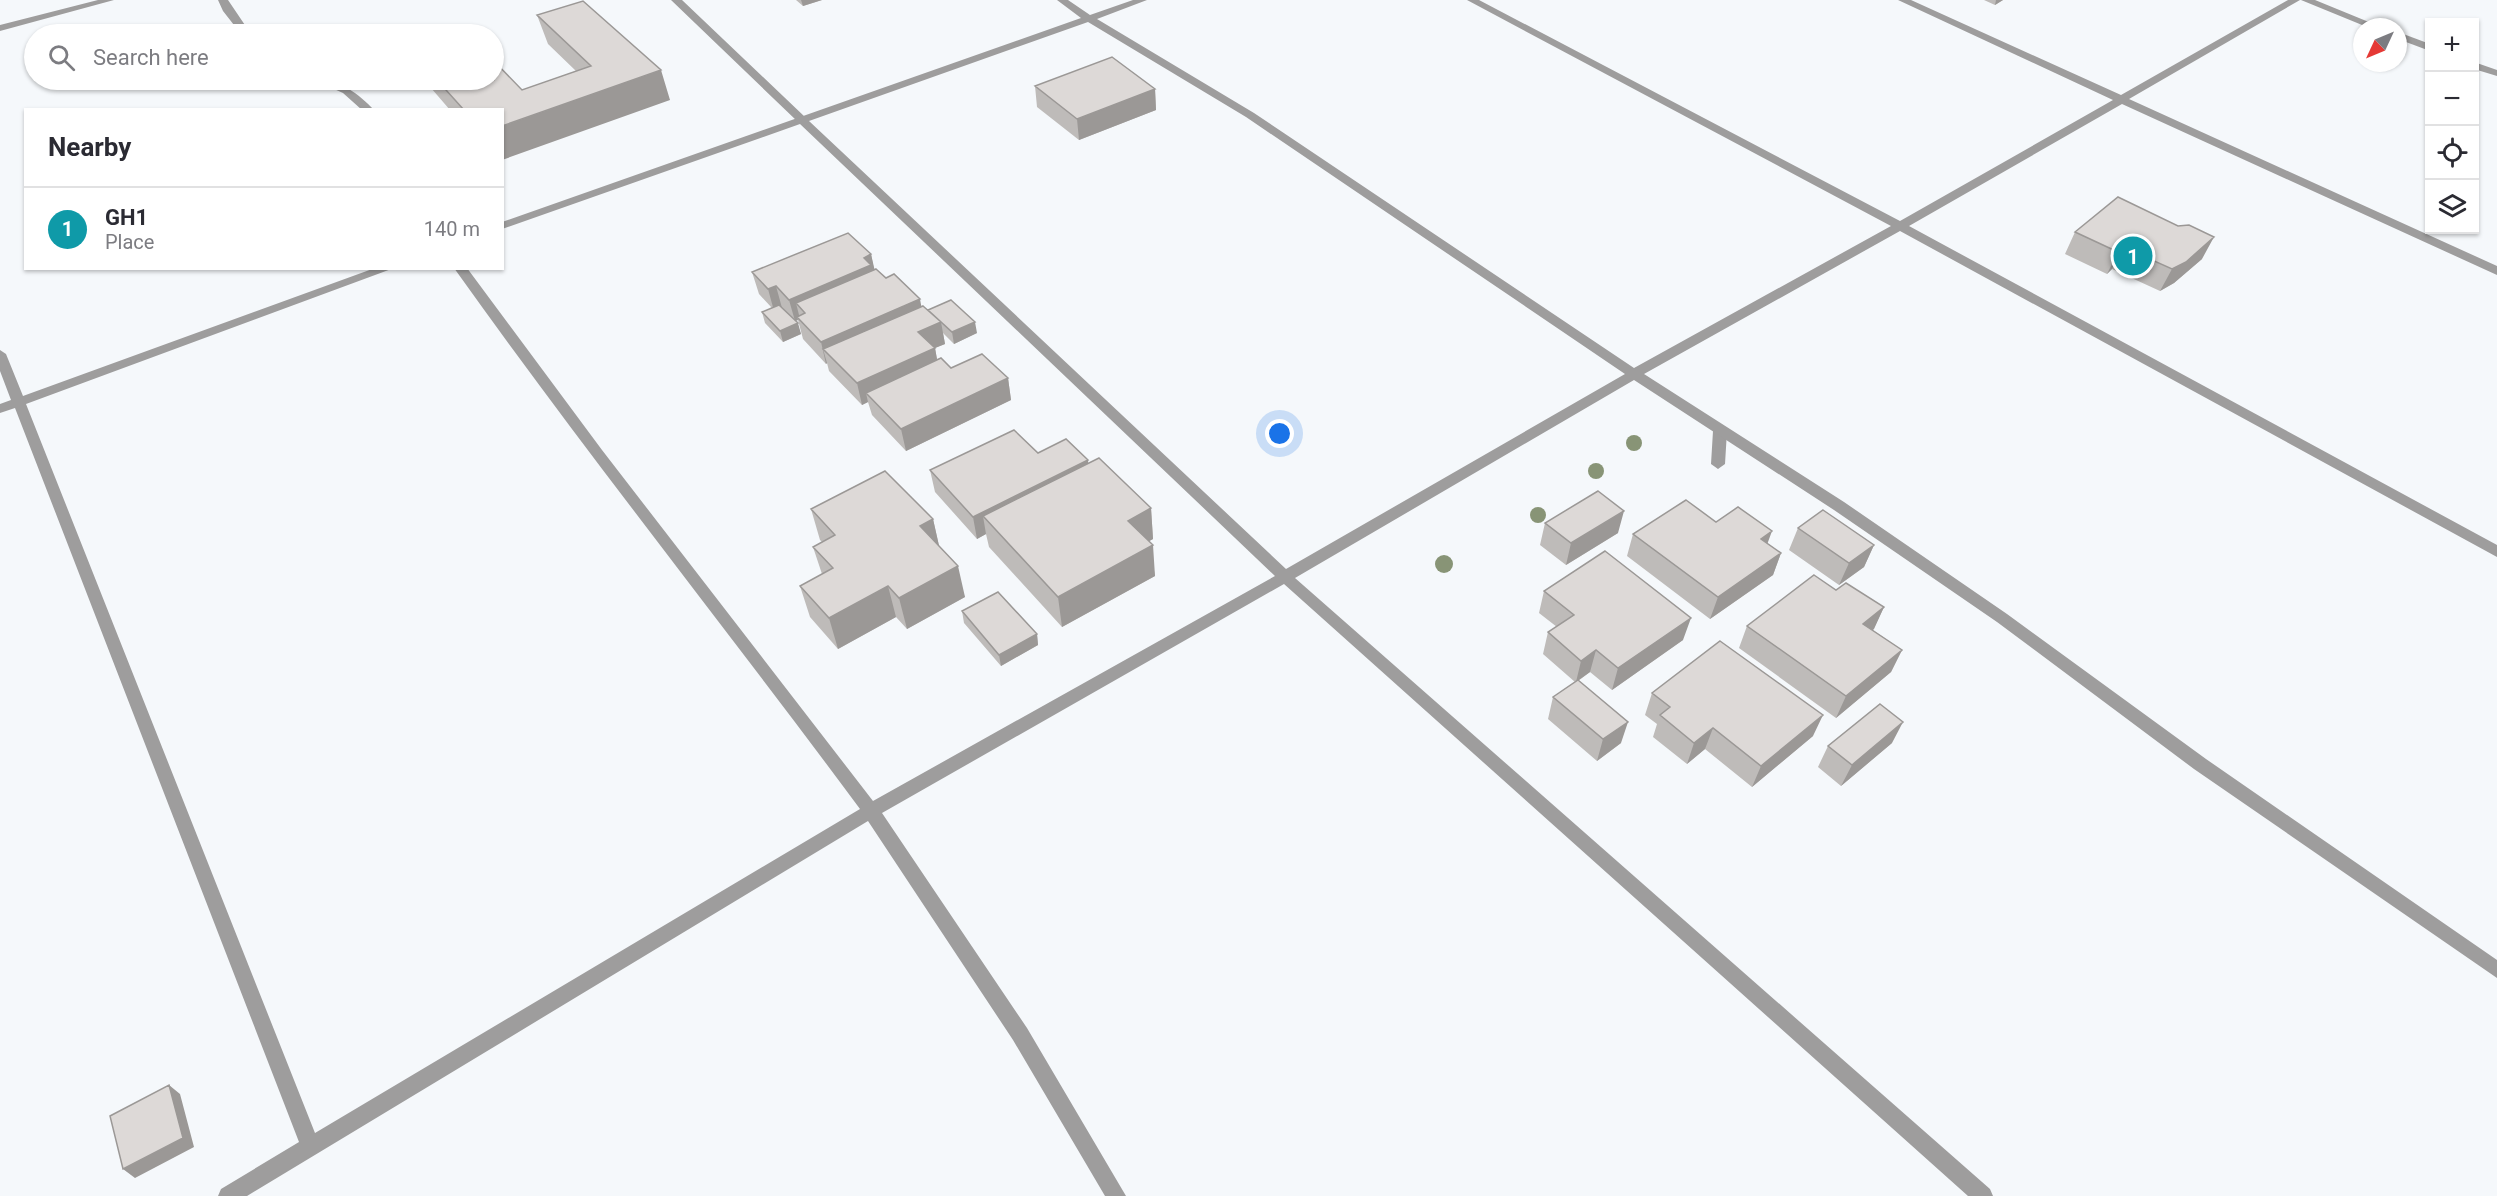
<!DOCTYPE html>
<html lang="en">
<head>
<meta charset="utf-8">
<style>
	body { margin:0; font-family:Roboto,sans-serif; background:#f2f2f3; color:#2b2b33 }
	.controls { position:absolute; right:18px; top:18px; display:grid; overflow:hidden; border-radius:0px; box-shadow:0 2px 4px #0004 }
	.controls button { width:54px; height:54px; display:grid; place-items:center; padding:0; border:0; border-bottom:2px solid #e1e1e2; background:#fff; color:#2b2b33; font:30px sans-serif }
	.compass { position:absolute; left:2353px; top:18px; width:54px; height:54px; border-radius:50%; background:#fff; box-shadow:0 2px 4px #0004; rotate:226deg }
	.you { position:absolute; left:1280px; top:434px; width:21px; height:21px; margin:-15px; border:4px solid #fff; border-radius:50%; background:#1a73e8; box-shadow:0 0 0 9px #1a73e833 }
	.badge { display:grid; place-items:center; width:39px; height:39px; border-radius:50%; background:#1a73e8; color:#fff; font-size:20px; font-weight:700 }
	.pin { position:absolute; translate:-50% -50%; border:3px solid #fff; box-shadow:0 2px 6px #0006 }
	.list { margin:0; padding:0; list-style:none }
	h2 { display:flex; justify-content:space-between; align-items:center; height:78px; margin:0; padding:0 24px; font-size:26px }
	h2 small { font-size:20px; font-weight:400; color:#7c7c81 }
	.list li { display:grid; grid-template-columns:39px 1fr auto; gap:18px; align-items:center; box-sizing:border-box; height:84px; padding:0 24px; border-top:2px solid #e1e1e2 }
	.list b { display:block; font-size:22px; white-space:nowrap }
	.list p { margin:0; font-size:20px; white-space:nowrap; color:#7c7c81 }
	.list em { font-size:20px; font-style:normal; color:#7c7c81 }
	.icon { flex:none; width:33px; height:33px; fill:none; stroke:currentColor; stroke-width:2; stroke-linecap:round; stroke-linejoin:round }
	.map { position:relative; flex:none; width:2497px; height:1196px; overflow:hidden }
	.search { position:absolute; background:#fff; box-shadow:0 2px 4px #0004; left:24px; top:24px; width:480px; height:66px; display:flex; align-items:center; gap:15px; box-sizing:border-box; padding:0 21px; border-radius:33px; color:#7c7c81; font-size:22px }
	.panel { position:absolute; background:#fff; box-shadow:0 2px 4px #0004; left:24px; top:108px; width:480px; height:162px; border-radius:0px }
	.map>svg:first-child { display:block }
</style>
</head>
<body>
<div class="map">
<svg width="2497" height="1196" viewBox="0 0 2497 1196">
	<rect width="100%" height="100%" fill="#f5f8fb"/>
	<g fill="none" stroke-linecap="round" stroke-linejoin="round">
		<path fill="#9e9d9d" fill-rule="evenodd" d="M671,0H682L805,117V121H797Z
			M1720,426L1727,431L1725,464L1718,469L1711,464L1713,431Z"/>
		<path fill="#9e9d9d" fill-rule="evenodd" d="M98,0H114L0,31V25Z
			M218,0H228L251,34H241L223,11Z
			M1057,0H1068L1090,15L1133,0H1147L1097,19L1254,113L1634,368L1891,226L1467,0H1479L1900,221L2113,100L1898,0H1911L2121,95L2288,0H2300L2129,99L2497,266V275L2122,104L1909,226L2497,545V557L1900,231L1644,374L1844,502L2007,614L2206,759L2497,960V978L2194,769L1997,622L1834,510L1634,380L1295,578L1990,1189L1993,1196H1968L1284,584L882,813L1027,1028L1126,1196H1105L1013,1040L868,821L247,1196H218L221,1189L299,1142L15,408L0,413V404L11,400L0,371V350L6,354L23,396L375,268H394L26,404L315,1133L860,809C726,628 585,452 454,268H467L602,450L873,801L1275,576L800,124L502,229V222L1081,18ZM1088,22L1246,117L1625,374L1286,569L809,121Z
			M2301,0H2315L2381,27H2367Z
			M2398,32L2430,44V51L2398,39Z
			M2474,62L2497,70V76L2474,69Z
			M314,80C337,78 358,93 374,110H362L343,93Z"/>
	</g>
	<g fill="#889476">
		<circle cx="1634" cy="443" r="8"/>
		<circle cx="1596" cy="471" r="8"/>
		<circle cx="1538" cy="515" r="8"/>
		<circle cx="1444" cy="564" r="9"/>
	</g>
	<path fill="#bebbb9" d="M796,0H822L803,6Z
		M1984,0H2003L1995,5Z
		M537,15L670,100L502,110H450L425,81L424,80H494L522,90L576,71L548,44Z
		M1035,86L1155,89L1156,110L1079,140L1037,107Z
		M2075,232L2202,259L2174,283L2160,291L2112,269L2107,274L2065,254Z
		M871,254L874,270L921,307L977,333L954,344L943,333L945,344L935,348L937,360L951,368L1008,378L1011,400L906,451L872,415L868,402L862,405L829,371L827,363L826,364L803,339L798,320L796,321L801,334L783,342L765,323L762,312L772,308L759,294L752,272Z
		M1038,453L1088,464L1151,508L1153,539L1149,541L1155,576L1062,627L989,547L986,534L977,539L935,492L930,470Z
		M811,509L933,519L939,546L965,597L907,629L896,617L838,649L810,617L800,586L822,574L813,547L822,542L820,540Z
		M1716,522L1767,543L1781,553L1773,575L1710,619L1627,556L1633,534Z
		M1545,523L1618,533L1566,565L1540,545Z
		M1798,528L1874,545L1864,567L1839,585L1789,550Z
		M1836,590L1884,607L1873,630L1902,650L1891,672L1836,718L1739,648L1747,626Z
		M1544,591L1683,640L1612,690L1590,672L1578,681L1621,743L1597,761L1548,719L1553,697L1575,682L1543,654L1548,632L1557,627L1539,613Z
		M962,611L1037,634L1038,645L1001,666L964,623Z
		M1652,693L1813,736L1752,787L1705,749L1687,764L1653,737L1657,724L1645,715Z
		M1892,743L1841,786L1818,767L1828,746Z"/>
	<path fill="#9b9896" d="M801,0H822L803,6Z
		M1996,0H2003L1995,5Z
		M661,70L670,100L502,160V126Z
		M1155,89L1156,110L1079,140L1077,119Z
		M2214,237L2202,259L2174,283L2160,291L2172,269Z
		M2123,247L2112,269L2107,274L2118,252Z
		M871,254L876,276L805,313L796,303L800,319L797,317L798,320L795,321L789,300L864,258Z
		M776,286L782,308L774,311L768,289Z
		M920,299L924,321L823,349L827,363L826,364L821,342Z
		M941,322L945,344L935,348L939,370L866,393L868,402L862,405L857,383L918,332Z
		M975,322L977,333L954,344L952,332Z
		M798,323L801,334L783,342L780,331Z
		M1008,378L1011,400L906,451L901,429Z
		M1088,460L1090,482L983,516L986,534L977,539L973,517Z
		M1151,508L1153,539L1130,552L1128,521Z
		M1624,511L1618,533L1566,565L1571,543Z
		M933,519L940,550L920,526Z
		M1772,531L1764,553L1761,539Z
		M1153,545L1155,576L1062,627L1058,597Z
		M1874,545L1864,567L1839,585L1849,563Z
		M1781,553L1773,575L1710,619L1718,597Z
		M958,566L965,597L907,629L899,598Z
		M888,586L896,617L838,649L829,618Z
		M1884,607L1874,629L1854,645L1863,624Z
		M1691,618L1683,640L1612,690L1618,668Z
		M1037,634L1038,645L1001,666L999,655Z
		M1596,650L1590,672L1576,682L1581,661Z
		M1902,650L1891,672L1836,718L1846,696Z
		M1823,715L1813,736L1752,787L1761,766Z
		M1628,722L1621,743L1597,761L1603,739Z
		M1903,722L1892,743L1841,786L1852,765Z
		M1713,728L1705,749L1687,764L1694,743Z
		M169,1085L180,1094L194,1147L135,1178L123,1169Z"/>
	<path fill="#ddd9d7" stroke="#9b9896" stroke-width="1.5" d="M583,1L661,70L502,126V110H464L437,80H494V61L522,90L591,66L537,15Z
		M1112,57L1155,89L1077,119L1035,86Z
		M2118,197L2178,226L2189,225L2214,237L2186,262L2172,269L2123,247L2118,252L2075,232Z
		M848,233L871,254L864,258L871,265L789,300L776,286L768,289L752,272Z
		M876,269L886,278L894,274L920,299L821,342L797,317L805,313L796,303Z
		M951,300L975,322L952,332L928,310Z
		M779,305L798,323L780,331L762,312Z
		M923,306L941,322L918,332L935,348L857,383L823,349Z
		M982,354L1008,378L901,429L866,393L941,358L951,368Z
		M1014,430L1038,453L1066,439L1088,460L973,517L930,470Z
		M1099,458L1151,508L1128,521L1153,545L1058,597L983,516Z
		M885,471L933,519L920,526L958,566L899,598L888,586L829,618L800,586L833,568L813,547L835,535L811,509Z
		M1598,491L1624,511L1571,543L1545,523Z
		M1686,500L1716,522L1738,507L1772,531L1761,539L1781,553L1718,597L1633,534Z
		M1823,510L1874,545L1849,563L1798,528Z
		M1605,551L1691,618L1618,668L1596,650L1581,661L1548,632L1574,615L1544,591Z
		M1814,575L1836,590L1846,583L1884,607L1863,624L1902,650L1846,696L1747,626Z
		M998,592L1037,634L999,655L962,611Z
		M1720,641L1823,715L1761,766L1713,728L1694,743L1660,715L1670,707L1652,693Z
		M1578,680L1628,722L1603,739L1553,697Z
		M1880,704L1903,722L1852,765L1828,746Z
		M169,1085L183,1138L123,1169L110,1116Z"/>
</svg>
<div class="controls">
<button>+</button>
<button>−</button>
<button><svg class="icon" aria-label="locate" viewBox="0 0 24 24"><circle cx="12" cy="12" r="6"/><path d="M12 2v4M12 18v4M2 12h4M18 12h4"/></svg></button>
<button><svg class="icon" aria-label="layers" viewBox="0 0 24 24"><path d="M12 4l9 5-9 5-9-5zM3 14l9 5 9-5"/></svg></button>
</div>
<svg class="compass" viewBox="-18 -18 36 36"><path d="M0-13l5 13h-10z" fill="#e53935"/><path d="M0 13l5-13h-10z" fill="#7c7c81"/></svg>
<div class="you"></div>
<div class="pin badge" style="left:2133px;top:256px;background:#0f9aa8">1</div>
<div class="search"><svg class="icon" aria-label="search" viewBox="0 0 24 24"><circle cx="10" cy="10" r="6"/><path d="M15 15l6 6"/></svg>Search here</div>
<section class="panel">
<h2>Nearby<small></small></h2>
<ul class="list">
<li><span class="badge" style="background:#0f9aa8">1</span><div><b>GH1</b><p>Place</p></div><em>140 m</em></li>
</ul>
</section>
</div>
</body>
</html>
